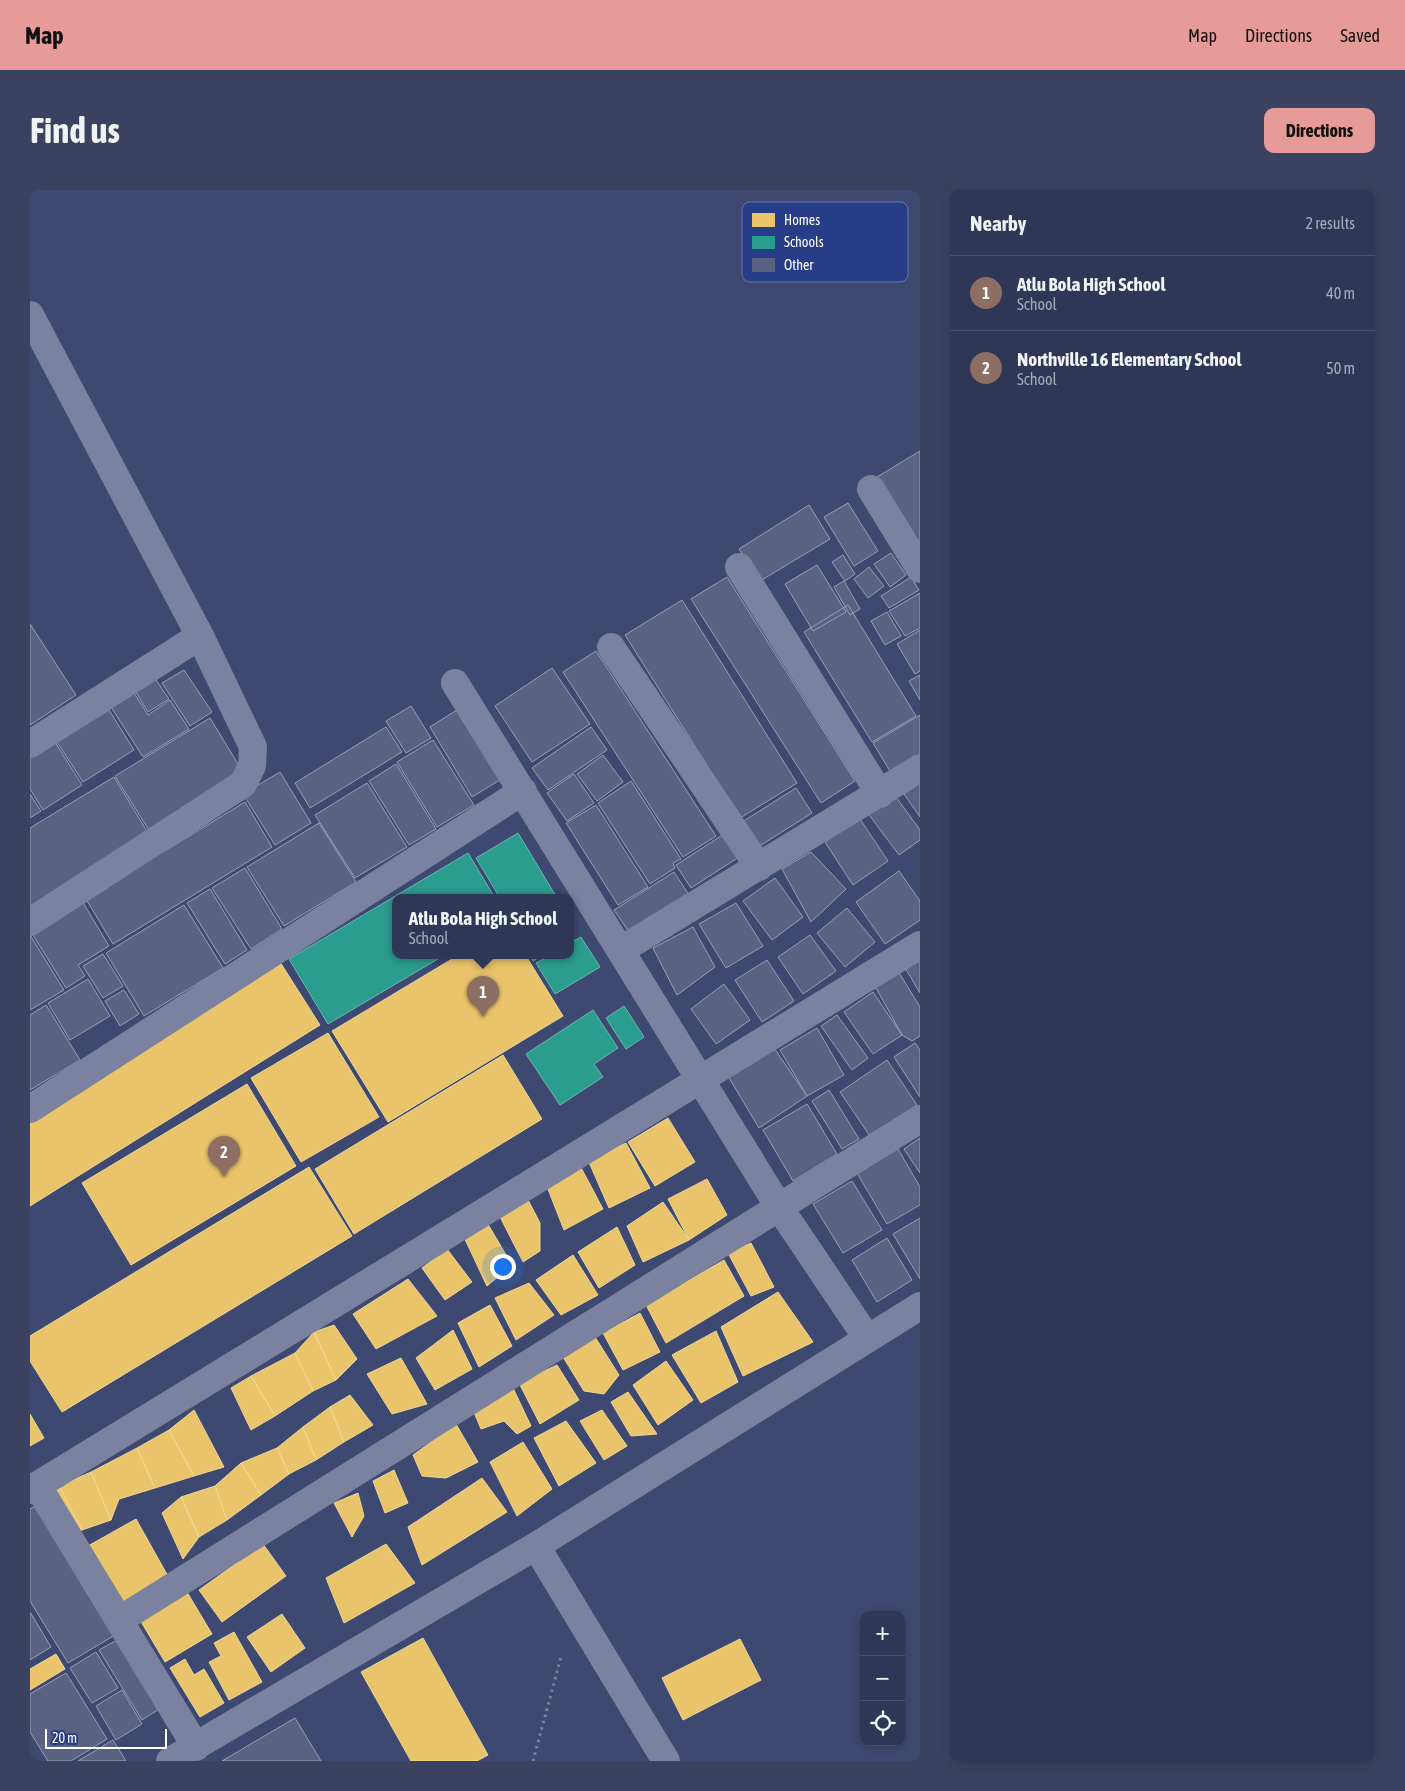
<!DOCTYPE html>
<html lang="en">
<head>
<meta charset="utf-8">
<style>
	body { margin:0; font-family:"Asap Condensed",sans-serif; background:#3a425f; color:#f1f3f6 }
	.controls { position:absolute; right:15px; bottom:15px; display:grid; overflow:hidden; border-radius:10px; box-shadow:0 2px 12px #0003 }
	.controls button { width:45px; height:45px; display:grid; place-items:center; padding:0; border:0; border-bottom:1px solid #49516c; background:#2e3755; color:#f1f3f6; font:25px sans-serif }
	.scale { position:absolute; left:15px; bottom:12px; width:122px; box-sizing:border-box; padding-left:5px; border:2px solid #fff; border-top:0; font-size:14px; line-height:18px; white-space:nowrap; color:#fff; -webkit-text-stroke:4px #283d87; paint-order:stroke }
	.you { position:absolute; left:472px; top:1076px; width:18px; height:18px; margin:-12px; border:4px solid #fff; border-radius:50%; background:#1a73e8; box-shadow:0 0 0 8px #1a73e833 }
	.badge { display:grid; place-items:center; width:32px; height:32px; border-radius:50%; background:#e69b98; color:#fff; font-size:16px; font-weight:700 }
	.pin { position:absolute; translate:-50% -41px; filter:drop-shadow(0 1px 2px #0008) }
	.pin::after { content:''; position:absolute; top:26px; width:18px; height:15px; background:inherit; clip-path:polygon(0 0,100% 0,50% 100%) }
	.popup { position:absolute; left:362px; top:704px; width:182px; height:65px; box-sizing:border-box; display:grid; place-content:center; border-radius:10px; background:#2e3755; filter:drop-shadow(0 1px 4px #0005); font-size:16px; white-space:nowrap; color:#a7acb9 }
	.popup b { font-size:19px; color:#f1f3f6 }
	.popup::after { content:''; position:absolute; left:50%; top:100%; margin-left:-10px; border:10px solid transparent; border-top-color:#2e3755 }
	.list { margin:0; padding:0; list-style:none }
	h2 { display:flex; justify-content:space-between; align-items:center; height:65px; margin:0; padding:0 20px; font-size:21px }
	h2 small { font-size:16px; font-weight:400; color:#a7acb9 }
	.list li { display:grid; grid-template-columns:32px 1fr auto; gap:15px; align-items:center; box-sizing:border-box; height:75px; padding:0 20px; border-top:1px solid #49516c }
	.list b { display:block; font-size:19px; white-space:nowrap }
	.list p { margin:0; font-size:16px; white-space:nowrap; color:#a7acb9 }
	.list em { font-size:16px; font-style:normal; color:#a7acb9 }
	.icon { flex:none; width:28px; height:28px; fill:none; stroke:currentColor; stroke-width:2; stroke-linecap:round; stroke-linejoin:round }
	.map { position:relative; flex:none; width:890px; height:1571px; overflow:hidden; border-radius:10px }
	header { display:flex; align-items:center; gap:30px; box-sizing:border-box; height:70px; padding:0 25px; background:#e69b98; color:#111 }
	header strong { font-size:24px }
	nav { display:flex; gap:28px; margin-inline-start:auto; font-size:18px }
	.intro { display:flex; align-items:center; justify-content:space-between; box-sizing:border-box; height:120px; padding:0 30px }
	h1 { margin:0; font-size:35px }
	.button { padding:12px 22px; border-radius:10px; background:#e69b98; color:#111; font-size:18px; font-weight:700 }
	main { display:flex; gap:30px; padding:0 30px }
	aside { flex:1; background:#2e3755; border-radius:10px; box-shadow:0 2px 12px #0003 }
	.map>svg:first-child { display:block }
</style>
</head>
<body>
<header>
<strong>Map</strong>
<nav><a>Map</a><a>Directions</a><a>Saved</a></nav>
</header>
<div class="intro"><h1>Find us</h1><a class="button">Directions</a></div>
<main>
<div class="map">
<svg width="890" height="1571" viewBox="0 0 890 1571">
	<rect width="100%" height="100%" fill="#3e4971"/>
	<path fill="#e9c46a" stroke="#f0d697" d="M427,766H496L533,826L358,932L302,841Z
		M250,772L290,835L0,1016V928Z
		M298,843L349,927L271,972L221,888Z
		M473,865L512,929L324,1044L285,979Z
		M217,894L266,976L101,1075L52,993Z
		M638,928L665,972L625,996L598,952Z
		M596,953L620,998L579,1018L558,970Z
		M547,970L573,1019L534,1040L514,989Z
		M279,977L322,1046L32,1222L0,1171V1146Z
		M677,989L697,1025L659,1050L638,1009Z
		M496,1006L510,1033V1061L493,1072L467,1021Z
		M633,1012L659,1050L613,1072L597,1036Z
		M456,1031L482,1075L457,1096L433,1045Z
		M587,1037L605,1075L569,1098L548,1062Z
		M721,1053L744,1097L721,1106L698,1063Z
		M417,1059L442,1092L415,1110L392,1078Z
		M543,1065L568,1105L531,1125L506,1090Z
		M694,1070L714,1106L636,1153L616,1115Z
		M378,1089L407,1126L346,1159L323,1124Z
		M499,1093L524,1125L486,1150L465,1108Z
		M748,1102L783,1152L713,1186L691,1137Z
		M460,1115L482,1156L449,1177L428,1133Z
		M610,1123L630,1162L593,1180L573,1143Z
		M304,1135L327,1169L306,1190L284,1142Z
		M423,1140L442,1179L405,1200L386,1168Z
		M686,1141L708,1192L671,1213L642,1165Z
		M284,1142L306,1190L283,1201L265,1163Z
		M565,1147L589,1185L574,1204L554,1201L533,1167Z
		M265,1163L283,1201L245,1226L221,1186Z
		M371,1168L397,1214L362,1224L337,1184Z
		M636,1171L663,1210L628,1235L603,1195Z
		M527,1175L549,1210L510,1234L489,1193Z
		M221,1186L245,1226L221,1240L201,1198Z
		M483,1198L501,1236L487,1244L474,1231L451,1239L443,1220Z
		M598,1202L627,1244L601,1246L581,1212Z
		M320,1205L343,1235L314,1252L300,1217Z
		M300,1217L314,1252L286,1270L273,1237Z
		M164,1220L194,1277L164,1286L139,1240Z
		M572,1220L597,1256L574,1270L550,1231Z
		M0,1224L14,1248L0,1256Z
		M536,1231L566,1273L529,1296L504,1248Z
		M426,1234L448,1272L416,1288L392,1286L383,1265Z
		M273,1237L286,1270L259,1284L247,1258Z
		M139,1240L164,1286L125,1298L107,1258Z
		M493,1252L522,1299L487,1326L460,1272Z
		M107,1258L125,1298L89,1309L81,1330L61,1282Z
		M247,1258L259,1284L231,1305L211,1273Z
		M211,1273L231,1305L197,1330L185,1296Z
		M364,1280L378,1313L355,1323L343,1291Z
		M61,1282L81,1330L52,1340L29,1296Z
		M452,1288L477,1322L392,1375L378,1337Z
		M29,1296L52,1340L42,1345L17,1301Z
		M185,1296L197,1330L169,1347L151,1307Z
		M328,1303L334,1326L322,1347L304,1313Z
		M151,1307L169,1347L153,1369L132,1323Z
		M106,1329L139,1388L91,1415L58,1356Z
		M233,1354L256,1386L192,1432L169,1400Z
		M356,1354L385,1393L314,1433L296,1388Z
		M157,1402L182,1444L135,1472L110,1430Z
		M252,1424L275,1458L241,1482L217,1447Z
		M204,1442L232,1492L199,1510L179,1472L191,1466L184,1453Z
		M393,1448L458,1565L447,1571H381L331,1482Z
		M710,1449L731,1490L653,1530L632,1488Z
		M26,1464L35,1479L0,1500V1479Z
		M155,1469L164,1485L174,1479L194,1513L170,1527L140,1478Z"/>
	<path fill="#2a9d8f" stroke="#6abab1" d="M488,643L527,708H470L446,668Z
		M438,663L465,708H366V766H413L298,834L259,769Z
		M551,747L570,777L525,804L506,773L519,766H540V753Z
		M500,766H511L503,771Z
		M594,816L614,847L596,859L576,828Z
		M563,820L588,858L564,874L573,887L530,915L496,864Z"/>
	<path fill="#5a6282" stroke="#989fb5" d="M890,261V359L847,287Z
		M818,313L848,361L824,376L794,327Z
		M779,315L800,349L730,391L709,359Z
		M861,363L876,385L860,397L844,374Z
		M813,365L825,384L815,391L802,372Z
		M787,375L816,422L783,441L755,394Z
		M839,377L854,396L838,408L824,389Z
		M697,387L825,591L791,613L661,409Z
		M881,387L889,400L859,418L851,406Z
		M814,391L830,419L820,425L804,397Z
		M890,403V438L875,446L859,421Z
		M652,410L767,593L710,628L595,445Z
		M818,415L886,526L842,552L774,442Z
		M857,422L871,446L855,455L841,431Z
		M0,434L46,505L0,535Z
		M890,440V481L885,484L867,454Z
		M566,461L686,646L653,667L533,482Z
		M522,478L560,534L502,572L465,516Z
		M154,480L182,522L160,536L132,493Z
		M890,485V510L879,491Z
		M124,487L139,509L118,522L104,499Z
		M104,503L118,525L140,510L159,539L113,567L81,517Z
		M381,516L401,548L376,563L356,531Z
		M430,518L473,588L442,607L400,537Z
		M79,520L104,560L53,592L27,552Z
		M890,525V570L863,586L843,553Z
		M180,528L216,587L122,645L85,586Z
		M356,537L372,562L280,618L265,593Z
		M561,537L577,560L518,600L502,578Z
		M403,550L444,615L407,637L367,572Z
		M25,552L52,595L13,620L0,599V568Z
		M573,565L593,592L567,611L547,584Z
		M366,574L406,639L379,655L339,591Z
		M250,582L281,633L245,655L213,604Z
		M544,584L564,613L537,631L517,603Z
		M84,587L121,648L0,721V638Z
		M601,591L651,669L643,673L645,678L620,694L568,613Z
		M337,593L377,657L325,688L285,625Z
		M890,593V627L874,604Z
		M766,598L782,623L728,657L712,632Z
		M863,603L890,640V650L869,665L837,622Z
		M0,604L11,621L0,628Z
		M215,612L242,657L83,754L56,709Z
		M566,615L618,697L588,715L536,633Z
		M830,629L858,671L823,695L795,652Z
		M289,633L326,692L254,736L217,677Z
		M694,644L709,667L661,698L646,675Z
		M781,662L816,699L781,732L752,679Z
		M215,678L252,739L221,759L182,698Z
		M869,681L890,711V730L855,754L826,712Z
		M644,682L661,708L601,745L584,720Z
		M745,688L773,727L742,750L713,711Z
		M180,699L217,760L195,774L157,713Z
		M52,711L79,756L48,775L55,786L36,798L1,742Z
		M706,713L733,756L696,778L669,734Z
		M154,715L193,778L114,826L76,763Z
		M817,718L845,752L815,777L787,743Z
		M663,737L685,777L647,805L623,758Z
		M0,745L34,800L0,820Z
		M780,745L806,781L773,804L748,767Z
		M73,764L93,796L73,808L53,776Z
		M890,767V803L874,776Z
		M737,770L764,811L732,832L705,790Z
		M868,781L890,817V846L882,851L872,845L845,796Z
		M58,789L80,826L40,850L18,813Z
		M694,794L720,830L686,854L661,819Z
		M94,800L109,824L90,836L75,811Z
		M843,802L872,845L843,864L814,822Z
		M16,815L50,870L0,900V825Z
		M807,825L838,868L822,880L791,836Z
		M787,838L814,885L777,906L750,860Z
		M885,853L890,860V907L864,867Z
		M744,858L777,906L729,938L698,886Z
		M857,870L887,915L840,946L810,902Z
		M799,900L829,949L812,959L782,911Z
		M777,914L807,964L763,991L733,940Z
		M890,948V983L874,959Z
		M868,959L890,997V1015L857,1034L827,983Z
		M822,991L852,1040L813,1063L783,1014Z
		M890,1028V1089L863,1044Z
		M857,1048L882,1090L847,1112L822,1070Z
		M6,1316L85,1445L38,1473L0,1411V1319Z
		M0,1422L21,1457L0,1470Z
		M89,1449L131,1518L112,1530L69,1460Z
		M66,1462L88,1498L62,1513L40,1478Z
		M36,1483L77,1549L41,1571H18L0,1542V1504Z
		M92,1500L112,1534L86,1550L66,1516Z
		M265,1528L291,1571H192Z
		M83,1550L96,1571H48Z"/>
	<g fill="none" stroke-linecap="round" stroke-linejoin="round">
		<path stroke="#7a829f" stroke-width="3" stroke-dasharray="2.5 4" stroke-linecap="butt" d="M503,1571L531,1467"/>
		<path stroke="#7a829f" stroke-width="28" d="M0,125L170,446
			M841,299L890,379
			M709,377L850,604
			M581,457L729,677
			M425,493L749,1017L837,1148
			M0,554L170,446L223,557L222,576L213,594L0,732
			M591,760L890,578
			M0,919L493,601
			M7,1295L166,1557
			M0,1300L890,755
			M506,1356L636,1571
			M91,1429L890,929
			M140,1571L506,1356L890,1116"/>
	</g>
	<rect x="712" y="12" width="166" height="80" rx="8" fill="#283d87" stroke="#6877ab" stroke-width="1"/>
	<rect x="722" y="23" width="23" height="14" fill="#e9c46a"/>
	<rect x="722" y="46" width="23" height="13" fill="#2a9d8f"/>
	<rect x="722" y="68" width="23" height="14" fill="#5a6282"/>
	<g font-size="14" fill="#fff">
		<text x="754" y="35">Homes</text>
		<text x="754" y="57">Schools</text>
		<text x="754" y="80">Other</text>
	</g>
</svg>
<div class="controls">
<button>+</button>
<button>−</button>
<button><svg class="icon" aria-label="locate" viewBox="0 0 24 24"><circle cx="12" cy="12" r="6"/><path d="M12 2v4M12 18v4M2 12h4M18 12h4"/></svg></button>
</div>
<div class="scale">20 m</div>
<div class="you"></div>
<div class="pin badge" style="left:453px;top:827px;background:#8d6e63">1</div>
<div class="popup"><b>Atlu Bola High School</b>School</div>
<div class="pin badge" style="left:194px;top:987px;background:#8d6e63">2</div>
</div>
<aside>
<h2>Nearby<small>2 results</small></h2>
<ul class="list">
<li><span class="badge" style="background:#8d6e63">1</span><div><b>Atlu Bola High School</b><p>School</p></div><em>40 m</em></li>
<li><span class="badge" style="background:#8d6e63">2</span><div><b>Northville 16 Elementary School</b><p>School</p></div><em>50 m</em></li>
</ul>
</aside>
</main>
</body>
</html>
